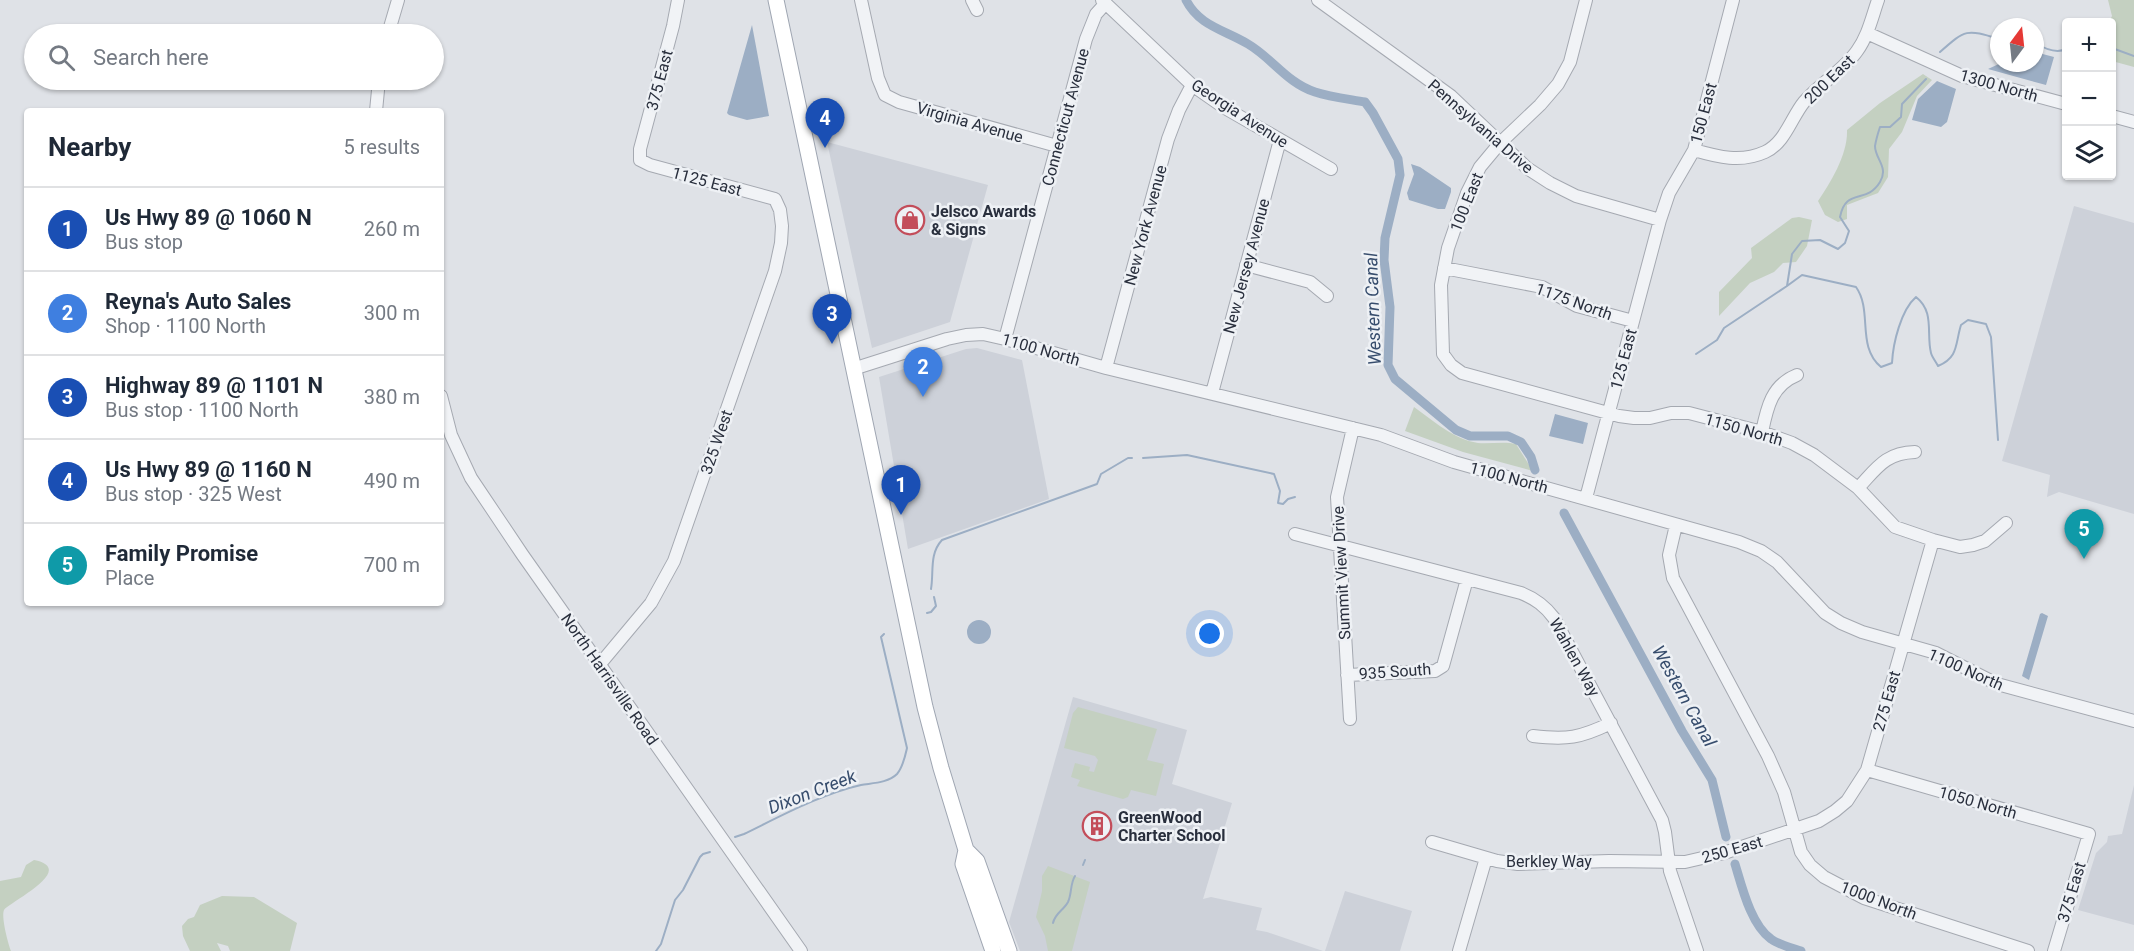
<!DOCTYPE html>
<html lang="en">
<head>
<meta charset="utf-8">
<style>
	body { margin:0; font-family:Roboto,sans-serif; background:#f6f6f7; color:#1f2937 }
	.controls { position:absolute; right:18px; top:18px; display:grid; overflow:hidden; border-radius:6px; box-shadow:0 2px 4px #0004 }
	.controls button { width:54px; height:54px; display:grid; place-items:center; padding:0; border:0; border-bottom:2px solid #e0e1e3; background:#fff; color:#1f2937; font:30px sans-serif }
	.compass { position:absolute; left:1990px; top:18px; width:54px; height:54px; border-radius:50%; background:#fff; box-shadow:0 2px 4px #0004; rotate:15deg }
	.you { position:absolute; left:1210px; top:634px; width:21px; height:21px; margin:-15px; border:4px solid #fff; border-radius:50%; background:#1a73e8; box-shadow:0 0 0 9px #1a73e833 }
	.badge { display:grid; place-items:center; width:39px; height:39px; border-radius:50%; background:#c34d5a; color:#fff; font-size:20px; font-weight:700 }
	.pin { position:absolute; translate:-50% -50px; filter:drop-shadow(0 2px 3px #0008) }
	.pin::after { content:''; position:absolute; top:32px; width:21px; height:18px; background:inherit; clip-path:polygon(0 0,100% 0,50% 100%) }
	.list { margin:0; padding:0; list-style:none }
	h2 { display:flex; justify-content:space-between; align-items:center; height:78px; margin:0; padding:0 24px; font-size:26px }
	h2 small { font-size:20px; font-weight:400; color:#747a83 }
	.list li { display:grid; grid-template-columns:39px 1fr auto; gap:18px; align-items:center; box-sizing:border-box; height:84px; padding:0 24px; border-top:2px solid #e0e1e3 }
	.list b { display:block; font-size:22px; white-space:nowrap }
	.list p { margin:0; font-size:20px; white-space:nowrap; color:#747a83 }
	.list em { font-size:20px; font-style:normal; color:#747a83 }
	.icon { flex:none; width:33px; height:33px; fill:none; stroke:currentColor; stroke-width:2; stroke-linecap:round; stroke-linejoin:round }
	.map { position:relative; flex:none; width:2134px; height:951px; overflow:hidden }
	.search { position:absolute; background:#fff; box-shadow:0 2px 4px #0004; left:24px; top:24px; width:420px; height:66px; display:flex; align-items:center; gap:15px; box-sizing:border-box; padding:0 21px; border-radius:33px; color:#747a83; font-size:22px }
	.panel { position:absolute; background:#fff; box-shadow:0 2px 4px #0004; left:24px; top:108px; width:420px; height:498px; border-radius:6px }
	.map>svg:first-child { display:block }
</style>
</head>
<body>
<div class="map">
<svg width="2134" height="951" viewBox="0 0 2134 951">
	<rect width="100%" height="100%" fill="#dfe2e7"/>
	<path fill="#cdd1d9" d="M827,142L988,185L950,322L872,348Z
		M2074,206L2134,223V514L2059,492L2047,497L2050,475L2002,461Z
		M977,348L1022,360L1049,499L908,549L879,377L966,349Z
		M1073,697L1187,730L1172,784L1232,803L1203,899L1211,897L1262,908L1256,930L1267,932L1323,951H1020L1009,922Z
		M2134,785V925L2078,910L2096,853L2107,842L2108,836L2122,834Z
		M1345,891L1412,911L1400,951H1325Z"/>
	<path fill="#c4d0c1" d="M2108,0H2134V67L2112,61V22H2109L2112,16Z
		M1923,74L1932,80L1917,96L1902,132L1889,149L1888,177L1878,193L1847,205V219L1838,222L1825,215L1818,201C1831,182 1848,154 1847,130L1880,103Z
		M1799,217L1812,220L1807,246L1796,262L1783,263L1774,272L1750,283L1719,316V292L1752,258L1751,248L1792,218Z
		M1414,407C1434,421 1453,439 1478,443C1491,444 1504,441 1516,444L1533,471L1463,452L1405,431Z
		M1078,707L1157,729L1147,760L1164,764L1156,796L1131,790L1128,797L1123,799L1077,786L1080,780L1071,777L1075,763L1090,767L1089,771L1094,772L1098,760L1095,756L1064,748L1073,713Z
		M34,860C79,869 8,903 4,910C1,917 8,943 11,951H0V881L21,877L26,865Z
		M1048,866L1090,882L1072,951H1048L1045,936L1036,917L1042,891V876Z
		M222,896L254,897L297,923L290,951H230L228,946L217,943L221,951H190L183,936L182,926L188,919L194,917L200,905Z"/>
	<path fill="#9caec4" d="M752,25L769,116L747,120L729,115L727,113Z
		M2035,52L2054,57L2046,85L1988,69L2001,63H2035Z
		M1937,81L1956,89L1947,122L1941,127L1912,120L1918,99Z
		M1411,164L1420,167L1451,188V192L1445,209H1438L1409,200L1407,193L1414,174Z
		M1555,414L1588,423L1583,444L1549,436Z
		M2042,613L2048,616L2029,680L2022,676L2040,614Z
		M967 632a12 12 0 1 1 24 0a12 12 0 1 1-24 0Z"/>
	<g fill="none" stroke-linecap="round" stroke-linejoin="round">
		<path stroke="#9caec4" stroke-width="2" d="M2035,43C2045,49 2056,54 2066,49
			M2112,48L2134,56
			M1940,52C1966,29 1966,29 1999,39
			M1787,286L1802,275L1856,287C1873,311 1856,346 1881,367L1892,363C1893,343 1901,310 1916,297C1935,312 1926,333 1931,353C1932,357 1936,362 1938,366C1959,357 1955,344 1961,325L1968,320L1986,324L1991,337L1998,440
			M1696,354L1717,340L1724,328L1787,286L1792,254L1802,241L1820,240L1838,249L1845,243L1849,231L1840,217C1846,187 1866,205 1880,182C1889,167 1875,159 1875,146C1876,140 1878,133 1880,127H1890L1901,117L1902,104L1926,79
			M1143,458L1187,455L1274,474L1280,491L1278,503L1283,504L1288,499L1295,497
			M931,589C934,572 929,554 942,540L1097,484L1101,474L1128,458H1132
			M927,613L931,612L936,606L934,597
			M735,837L744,834C781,816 821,794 861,785C872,783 888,783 897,774C903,767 905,757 907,748L881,637L884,634
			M1083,865L1085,860
			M1053,923C1055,913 1064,910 1068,902C1072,893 1070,884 1075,876
			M656,951L661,944L675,900L683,890L700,857L703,854L710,852"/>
		<path stroke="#9caec4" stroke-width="9" d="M1186,0C1199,26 1225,30 1248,44C1272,58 1287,83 1315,92C1330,97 1348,99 1365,102L1373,113L1398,159L1400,175L1385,238L1384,260L1390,307L1388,365L1395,379L1456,430L1470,436H1508L1521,442L1531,457L1535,470
			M1564,513L1682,731L1712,780L1726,837
			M1735,864C1742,887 1751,925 1771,939C1779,945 1792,948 1801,951"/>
		<g stroke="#a5a9b1" stroke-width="14">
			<path id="minor" d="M861,0L878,78L885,95L899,102L1057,146
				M972,0L977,10
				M1102,0L1192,85L1225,108L1331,169
				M1318,0L1451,96L1527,168L1550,183L1576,196L1660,220
				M1586,0L1570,62L1558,84L1540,105L1500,143L1480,167L1467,193L1448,248L1441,285L1443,354L1451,365L1462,373L1619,416L1634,418H1650L1671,413H1689L1762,432L1792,443L1814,455L1858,488L1895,527L1933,540L1960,547L1973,545L1985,541L2006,523
				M1867,33L1962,76L2066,104
				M388,34L398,0
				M376,111L379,80
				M2112,116L2134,122
				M1694,150C1718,157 1741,163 1765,152C1785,143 1791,118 1804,102C1820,83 1843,71 1857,51C1868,36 1872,17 1878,0
				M1246,265L1310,282L1327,296
				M1444,268L1542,287L1577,306L1633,321
				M1005,339L1086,39L1096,14L1105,4
				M1106,368L1168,139L1179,110L1192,85
				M853,369L947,339L966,335L983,334L1005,339L1106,368L1381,435L1454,462L1739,542L1761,551L1777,562L1825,613L1841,623L1862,632L1936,653L1997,684L2134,721
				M1212,393L1280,140
				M441,396L451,435L471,478L522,554L801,951
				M1762,432C1767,407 1772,385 1797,375
				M1858,488C1877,468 1885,453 1915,452
				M1586,498L1660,220L1669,193L1694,150L1733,0
				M1676,525L1669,555L1673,578L1768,756L1784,792L1801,852L1810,865L1824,877L1864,898L2028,951
				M1295,534L1521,593C1536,599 1545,606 1554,618L1662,820L1665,832L1670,871L1697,951
				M600,664L651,603L674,561L775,271L781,243L782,226L780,210L775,199L650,165L640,160V149L673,26L678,0
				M1347,675L1435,671L1443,666L1467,579
				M1350,719L1337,497L1353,428
				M1533,736C1567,740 1580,738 1611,723
				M1867,770L2089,834L2054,951
				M1432,842L1497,861L1518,864L1609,861L1685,862L1724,853L1819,821L1835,811L1847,801L1867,770L1933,540
				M1459,951L1486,858"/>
		</g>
		<g stroke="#9fa6b2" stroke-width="17">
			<path id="major" d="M776,0L925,707L941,768L966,850L977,861L1009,951
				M966,850L963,864L993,951"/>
		</g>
		<use href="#minor" stroke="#f1f3f6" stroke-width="12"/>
		<use href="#major" stroke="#fff" stroke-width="15"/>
	</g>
	<defs>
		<g id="shop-ring" transform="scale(1.5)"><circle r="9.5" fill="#eef1f5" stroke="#c34d5a" stroke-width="1.5"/><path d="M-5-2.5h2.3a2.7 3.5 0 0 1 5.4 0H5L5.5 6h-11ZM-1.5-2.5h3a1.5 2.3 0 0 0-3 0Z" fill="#c34d5a"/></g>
		<g id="building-ring" transform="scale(1.5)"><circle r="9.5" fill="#eef1f5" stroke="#c34d5a" stroke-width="1.5"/><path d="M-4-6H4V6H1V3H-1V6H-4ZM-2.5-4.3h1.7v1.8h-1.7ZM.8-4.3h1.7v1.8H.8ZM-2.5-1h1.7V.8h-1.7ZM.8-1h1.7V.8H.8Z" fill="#c34d5a"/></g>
	</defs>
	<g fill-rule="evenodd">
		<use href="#shop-ring" x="910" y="220"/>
		<use href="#building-ring" x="1097" y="826"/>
	</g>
	<g text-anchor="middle" stroke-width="5" stroke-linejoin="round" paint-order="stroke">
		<g font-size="16" fill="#292f3d" stroke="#eef1f5">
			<text transform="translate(1829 79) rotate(-44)" y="6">200 East</text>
			<text transform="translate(659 80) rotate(-75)" y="6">375 East</text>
			<text transform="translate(1999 85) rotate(16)" y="6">1300 North</text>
			<text transform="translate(1240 113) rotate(33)" y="6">Georgia Avenue</text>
			<text transform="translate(1703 113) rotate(-75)" y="6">150 East</text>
			<text transform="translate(1065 117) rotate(-75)" y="6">Connecticut Avenue</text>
			<text transform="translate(970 122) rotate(16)" y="6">Virginia Avenue</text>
			<text transform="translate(1481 126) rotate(41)" y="6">Pennsylvania Drive</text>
			<text transform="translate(707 181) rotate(15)" y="6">1125 East</text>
			<text transform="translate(1466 202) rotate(-68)" y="6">100 East</text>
			<text transform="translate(1145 225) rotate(-75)" y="6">New York Avenue</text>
			<text transform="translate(1246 266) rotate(-75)" y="6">New Jersey Avenue</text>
			<text transform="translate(1574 301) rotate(20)" y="6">1175 North</text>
			<text transform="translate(1041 349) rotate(16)" y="6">1100 North</text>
			<text transform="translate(1623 359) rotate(-75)" y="6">125 East</text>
			<text transform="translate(1744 429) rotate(16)" y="6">1150 North</text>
			<text transform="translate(716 442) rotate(-71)" y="6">325 West</text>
			<text transform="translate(1509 477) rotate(15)" y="6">1100 North</text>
			<text transform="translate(1341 573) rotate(-93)" y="6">Summit View Drive</text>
			<text transform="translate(1575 657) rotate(61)" y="6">Wahlen Way</text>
			<text transform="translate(1966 669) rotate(24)" y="6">1100 North</text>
			<text transform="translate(1395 671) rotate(-4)" y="6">935 South</text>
			<text transform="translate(610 679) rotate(55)" y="6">North Harrisville Road</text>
			<text transform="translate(1886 701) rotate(-74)" y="6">275 East</text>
			<text transform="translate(1978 802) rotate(16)" y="6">1050 North</text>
			<text transform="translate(1732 849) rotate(-16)" y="6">250 East</text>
			<text x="1549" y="867">Berkley Way</text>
			<text transform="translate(2071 892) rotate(-73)" y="6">375 East</text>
			<text transform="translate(1879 900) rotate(21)" y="6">1000 North</text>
		</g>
		<g font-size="16" font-weight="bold" fill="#292f3d" stroke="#eef1f5" text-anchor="start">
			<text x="931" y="217">Jelsco Awards<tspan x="931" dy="18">&amp; Signs</tspan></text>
			<text x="1118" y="823">GreenWood<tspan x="1118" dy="18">Charter School</tspan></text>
		</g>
		<g font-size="18" font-style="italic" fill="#374d6d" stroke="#eef1f5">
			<text transform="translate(1373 309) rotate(-92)" y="6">Western Canal</text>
			<text transform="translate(1684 696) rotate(61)" y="6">Western Canal</text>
			<text transform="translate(812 792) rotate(-21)" y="6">Dixon Creek</text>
		</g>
	</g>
</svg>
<div class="controls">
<button>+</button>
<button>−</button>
<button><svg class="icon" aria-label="layers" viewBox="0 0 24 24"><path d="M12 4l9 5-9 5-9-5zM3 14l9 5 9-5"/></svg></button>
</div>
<svg class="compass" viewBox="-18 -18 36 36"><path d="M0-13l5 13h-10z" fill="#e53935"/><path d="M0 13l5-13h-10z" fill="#747a83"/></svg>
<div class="you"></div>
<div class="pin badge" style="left:901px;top:515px;background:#1a4fb4">1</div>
<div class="pin badge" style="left:923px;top:397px;background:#3f7fe0">2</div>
<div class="pin badge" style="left:832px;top:344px;background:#1a4fb4">3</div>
<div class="pin badge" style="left:825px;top:148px;background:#1a4fb4">4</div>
<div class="pin badge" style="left:2084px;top:559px;background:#0f9aa8">5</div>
<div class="search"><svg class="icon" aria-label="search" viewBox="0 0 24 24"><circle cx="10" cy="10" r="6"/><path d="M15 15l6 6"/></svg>Search here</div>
<section class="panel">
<h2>Nearby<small>5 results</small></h2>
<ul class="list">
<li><span class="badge" style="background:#1a4fb4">1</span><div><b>Us Hwy 89 @ 1060 N</b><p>Bus stop</p></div><em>260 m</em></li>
<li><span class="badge" style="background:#3f7fe0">2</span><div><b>Reyna's Auto Sales</b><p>Shop · 1100 North</p></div><em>300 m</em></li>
<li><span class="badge" style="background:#1a4fb4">3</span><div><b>Highway 89 @ 1101 N</b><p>Bus stop · 1100 North</p></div><em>380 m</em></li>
<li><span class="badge" style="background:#1a4fb4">4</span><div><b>Us Hwy 89 @ 1160 N</b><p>Bus stop · 325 West</p></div><em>490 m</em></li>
<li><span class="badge" style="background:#0f9aa8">5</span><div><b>Family Promise</b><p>Place</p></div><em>700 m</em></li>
</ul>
</section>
</div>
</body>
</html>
